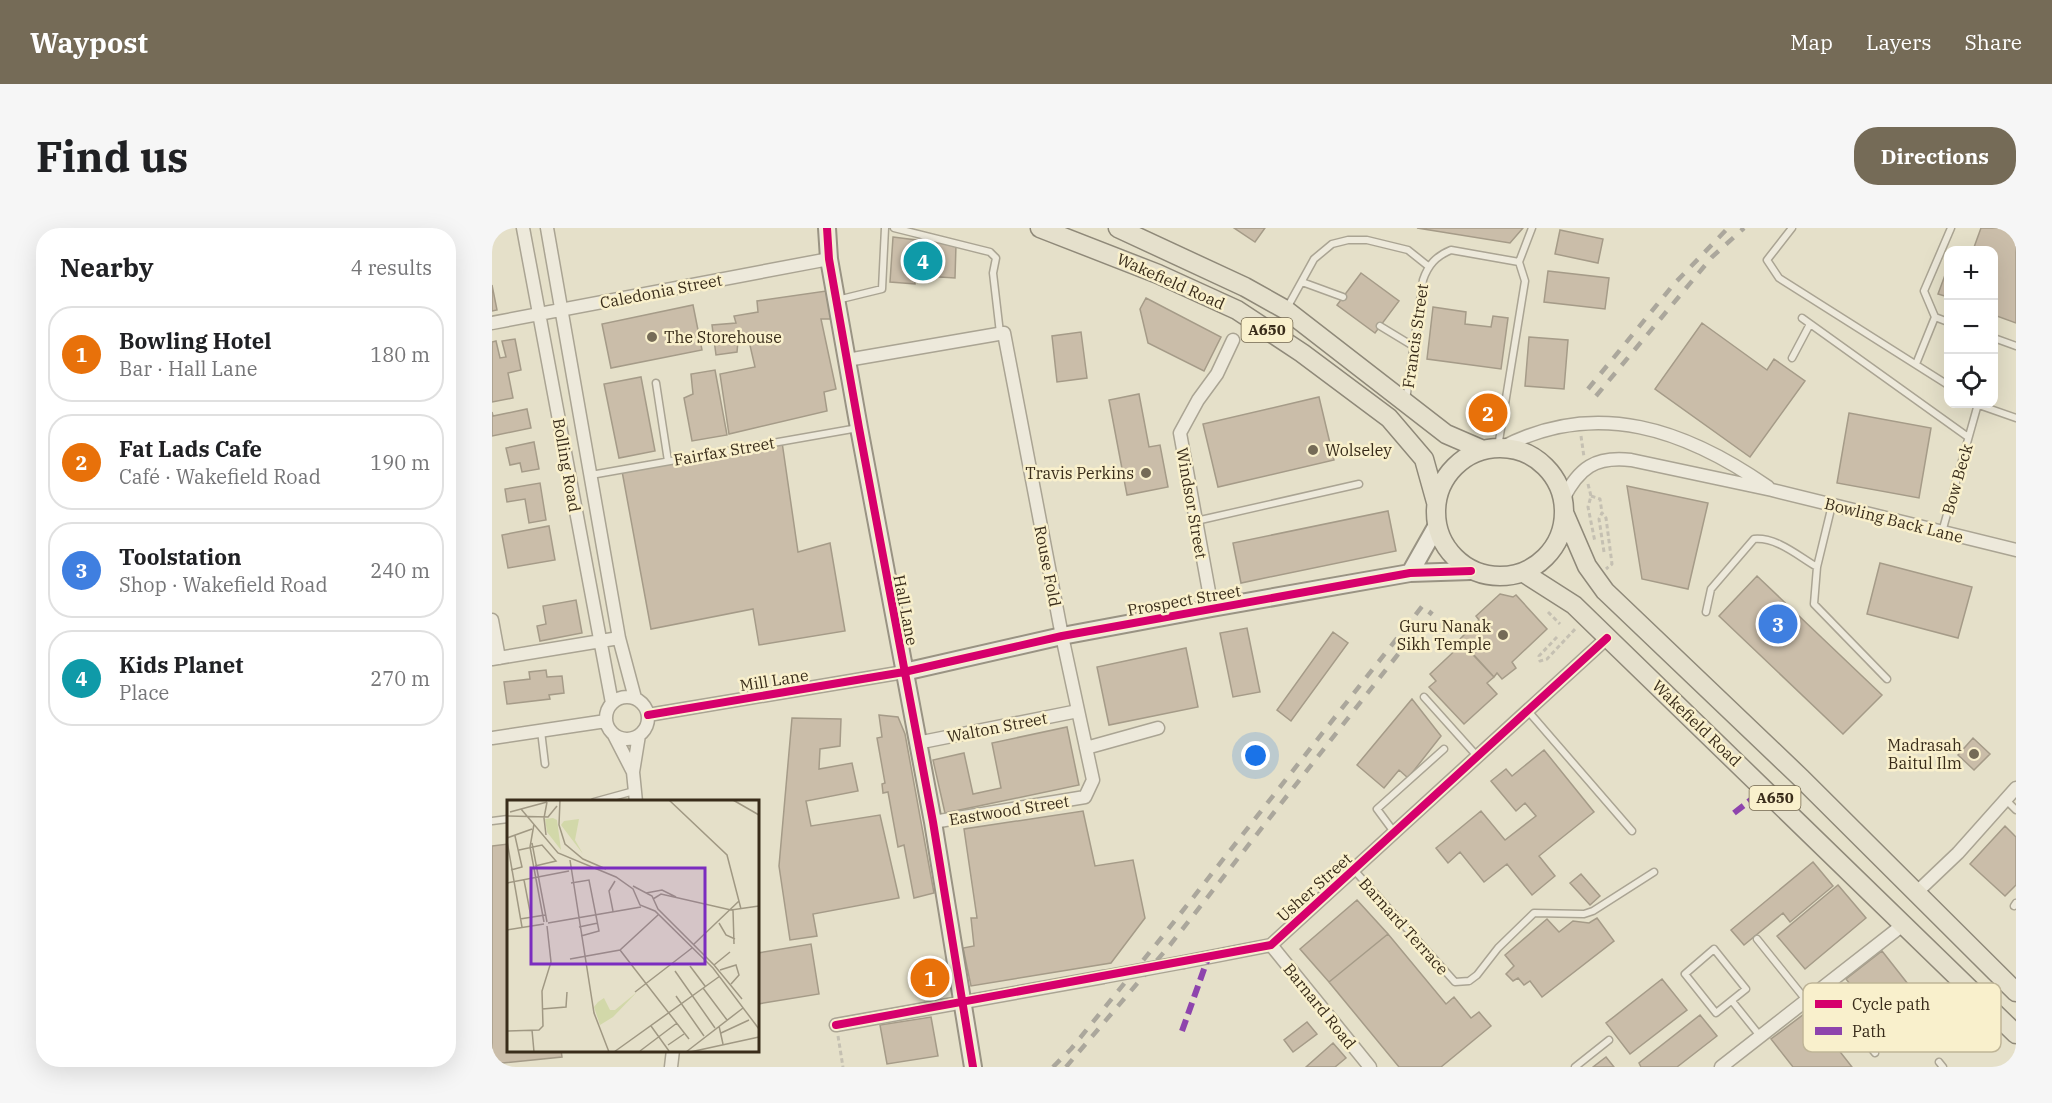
<!DOCTYPE html>
<html lang="en">
<head>
<meta charset="utf-8">
<style>
	body { margin:0; font-family:"IBM Plex Serif",serif; background:#f6f6f6; color:#202124 }
	.controls { position:absolute; right:18px; top:18px; display:grid; overflow:hidden; border-radius:12px; box-shadow:0 6px 24px #0002 }
	.controls button { width:54px; height:54px; display:grid; place-items:center; padding:0; border:0; border-bottom:2px solid #e0e0e0; background:#fff; color:#202124; font:30px sans-serif }
	.you { position:absolute; left:764px; top:528px; width:21px; height:21px; margin:-15px; border:4px solid #fff; border-radius:50%; background:#1a73e8; box-shadow:0 0 0 9px #1a73e833 }
	.badge { display:grid; place-items:center; width:39px; height:39px; border-radius:50%; background:#756b57; color:#fff; font-size:20px; font-weight:700 }
	.pin { position:absolute; translate:-50% -50%; border:3px solid #fff; box-shadow:0 2px 6px #0006 }
	.list { margin:0; padding:0; list-style:none }
	h2 { display:flex; justify-content:space-between; align-items:center; height:78px; margin:0; padding:0 24px; font-size:26px }
	h2 small { font-size:20px; font-weight:400; color:#757577 }
	.list li { display:grid; grid-template-columns:39px 1fr auto; gap:18px; align-items:center; box-sizing:border-box; height:96px; margin:0 12px 12px; padding:0 12px; border:2px solid #e0e0e0; border-radius:24px }
	.list b { display:block; font-size:22px; white-space:nowrap }
	.list p { margin:0; font-size:20px; white-space:nowrap; color:#757577 }
	.list em { font-size:20px; font-style:normal; color:#757577 }
	.icon { flex:none; width:33px; height:33px; fill:none; stroke:currentColor; stroke-width:2; stroke-linecap:round; stroke-linejoin:round }
	.map { position:relative; flex:none; width:1524px; height:839px; overflow:hidden; border-radius:24px }
	header { display:flex; align-items:center; gap:36px; box-sizing:border-box; height:84px; padding:0 30px; background:#756b57; color:#fff }
	header strong { font-size:28px }
	nav { display:flex; gap:33px; margin-inline-start:auto; font-size:21px }
	.intro { display:flex; align-items:center; justify-content:space-between; box-sizing:border-box; height:144px; padding:0 36px }
	h1 { margin:0; font-size:42px }
	.button { padding:15px 27px; border-radius:24px; background:#756b57; color:#fff; font-size:21px; font-weight:700 }
	main { display:flex; gap:36px; padding:0 36px }
	aside { flex:1; background:#fff; border-radius:24px; box-shadow:0 6px 24px #0002 }
	.map>svg:first-child { display:block }
</style>
</head>
<body>
<header>
<strong>Waypost</strong>
<nav><a>Map</a><a>Layers</a><a>Share</a></nav>
</header>
<div class="intro"><h1>Find us</h1><a class="button">Directions</a></div>
<main>
<aside>
<h2>Nearby<small>4 results</small></h2>
<ul class="list">
<li><span class="badge" style="background:#e8710a">1</span><div><b>Bowling Hotel</b><p>Bar · Hall Lane</p></div><em>180 m</em></li>
<li><span class="badge" style="background:#e8710a">2</span><div><b>Fat Lads Cafe</b><p>Café · Wakefield Road</p></div><em>190 m</em></li>
<li><span class="badge" style="background:#3f7fe0">3</span><div><b>Toolstation</b><p>Shop · Wakefield Road</p></div><em>240 m</em></li>
<li><span class="badge" style="background:#0f9aa8">4</span><div><b>Kids Planet</b><p>Place</p></div><em>270 m</em></li>
</ul>
</aside>
<div class="map">
<svg width="1524" height="839" viewBox="0 0 1524 839">
	<rect width="100%" height="100%" fill="#e5e0c9"/>
	<path fill="#cabda9" stroke="#a59b88" stroke-width="1.5" d="M742,0H773L763,14Z
		M925,0H1031L1018,15Z
		M1489,0H1524V95L1502,87V22H1481Z
		M1068,2L1111,11L1106,35L1063,26Z
		M401,9L464,17L463,50L431,48V53H423V56L398,54Z
		M1456,39V69L1446,66Z
		M1056,43L1117,50L1113,81L1052,74Z
		M869,45L907,73L883,105L845,77Z
		M0,57L5,82L0,83Z
		M334,63L339,91H329L344,161L332,164L335,183L237,206L228,146L263,139L257,113H246L245,124L224,127L220,97L244,95L242,88L266,84L265,73Z
		M654,70L729,109L712,143L656,115L648,81Z
		M201,77L210,122L119,140L110,96Z
		M941,79L974,84L973,96L999,99L1001,88L1016,90L1009,141L935,131Z
		M1210,95L1275,142L1282,131L1313,153L1258,229L1163,161Z
		M589,104L595,150L565,154L560,108Z
		M1037,109L1076,112L1072,161L1033,158Z
		M23,111L29,142L16,145L21,170L0,174V114L4,113L8,130L14,129L10,113Z
		M223,142L235,207L200,213L192,170L201,166L199,146Z
		M149,149L163,223L127,230L112,156Z
		M647,166L657,219L668,217L676,259L635,267L617,172Z
		M827,169L842,232L726,259L711,196Z
		M35,181L39,200L0,208V184L1,188Z
		M1357,185L1439,200L1427,270L1345,255Z
		M42,214L47,241L30,244L28,235L18,237L14,220Z
		M290,214L306,324L338,315L353,403L267,417L261,381L159,401L130,243Z
		M48,255L54,292L37,295L33,271L15,274L13,261Z
		M1135,258L1216,275L1196,361L1150,351Z
		M896,283L904,323L749,355L741,315Z
		M57,298L63,332L16,340L10,307Z
		M1388,335L1480,359L1466,410L1375,386Z
		M1265,348L1390,467L1351,506L1227,388Z
		M1008,366L1021,369L1024,367L1055,401L1020,434L1024,440L1010,451L1005,445L1002,449L967,412L987,392L984,388Z
		M84,372L90,405L48,413L45,398L54,396L51,378Z
		M755,400L768,464L741,469L728,405Z
		M841,404L856,415L799,493L785,482Z
		M971,415L1002,449L995,455L1005,466L972,496L937,459L944,453L938,446Z
		M694,420L706,479L617,497L605,439Z
		M54,442L55,449L70,448L72,465L57,467L58,471L15,476L12,454L38,451L37,444Z
		M920,471L949,508L916,550L907,542L892,560L865,537Z
		M387,487L406,489L413,506L442,665L422,670L412,617L406,619L396,564L391,565L390,556L393,555L385,510L390,509Z
		M300,490L349,491L348,518L328,521L327,541L360,535L366,563L314,573L319,598L388,587L407,670L321,686L325,708L298,712L287,638Z
		M575,499L587,557L453,585L441,532L472,525L481,566L509,560L500,515Z
		M1481,510L1498,526L1482,542L1466,527Z
		M1052,522L1102,584L1047,628L1063,648L1040,667L1015,636L992,654L968,624L956,635L944,620L989,583L1013,612L1044,588L1033,575L1024,583L999,553L1014,541L1020,548Z
		M591,583L603,638L641,632L653,690L619,735L479,758L471,720L482,718L479,690H485L472,601Z
		M1513,598L1524,609V657L1513,668L1478,636Z
		M16,616V822H69L70,829L0,836V618Z
		M1321,634L1341,658L1298,694L1291,685L1252,717L1239,702Z
		M1089,646L1108,668L1098,677L1078,655Z
		M1346,657L1374,690L1313,741L1285,708Z
		M865,672L896,706L837,754L808,721Z
		M1105,690L1122,713L1050,769L1038,753L1032,757L1026,750L1021,753L1014,746L1022,738L1013,727L1055,691L1067,704L1081,693L1097,695Z
		M896,706L954,776L962,769L979,790L987,784L999,798L949,839H907L837,754Z
		M319,716L327,766L266,776V725Z
		M1390,723L1438,784L1402,813L1354,751Z
		M1170,751L1195,782L1138,826L1114,795Z
		M1316,783L1360,839H1301L1279,811Z
		M1208,787L1225,808L1185,839H1149L1147,835Z
		M439,789L446,828L395,836L388,797Z
		M815,794L825,806L801,824L792,812Z
		M841,815L854,830L843,839H814Z
		M1114,829L1122,839H1101Z"/>
	<g fill="none" stroke-linecap="round" stroke-linejoin="round">
		<g stroke="#aaa493" stroke-width="9">
			<path id="lane" d="M402,0L498,24L504,30L501,45L508,105
				M1300,0L1275,32L1287,50L1456,157
				M1027,34L1040,0
				M810,54L851,69
				M345,72L390,61L393,0
				M795,80L822,31L840,16L856,12H875L916,22L936,38
				M1443,89L1456,94
				M1310,90L1476,209
				M888,98L921,118
				M1502,110L1524,118
				M1300,130L1318,96
				M1424,136L1443,89L1432,63L1459,0
				M164,155L176,233
				M914,172L931,52C936,37 944,28 959,22L1027,34
				M1484,176L1524,190
				M1006,219L1033,53L1027,34
				M99,247L366,200
				M704,293L867,256
				M1450,304L1486,176
				M1325,339L1322,376L1395,451
				M1214,384L1219,361L1262,311C1285,309 1306,328 1325,339L1340,277
				M932,469L985,528
				M1036,483L1140,603
				M49,503L53,536
				M1514,572L1524,582
				M102,574L142,563
				M0,593L16,591
				M902,604L885,581L952,521
				M862,642L963,754L977,753L985,747L1006,720L1042,685L1092,686L1101,683L1162,644
				M1522,678L1524,675
				M1265,711L1314,772
				M1222,721L1254,761L1224,785L1193,746Z
				M1331,760L1383,825
				M1240,773L1268,808
				M1447,834L1451,839
				M1083,839L1117,812"/>
		</g>
		<g stroke="#aaa493" stroke-width="15">
			<path id="street" d="M31,0L120,475
				M55,0L127,410L143,470
				M0,95L337,31
				M355,132L512,105L570,408L601,552L593,569L441,594
				M1011,219C1105,170 1194,202 1276,259
				M1071,271C1087,240 1103,228 1139,232L1280,262L1524,322
				M720,380L688,205L706,172L725,146L741,112
				M0,392L7,430
				M0,431L127,410
				M114 490a21 21 0 1 1 42 0a21 21 0 1 1-42 0Z
				M156,487L412,444
				M122,507L141,544
				M0,510L114,493
				M425,515L586,483
				M594,520L666,500
				M144,574L141,544L147,507
				M1425,664L1466,625L1524,560
				M779,717L878,839
				M692,734L779,717L1115,410
				M344,797L611,749
				M179,839L181,822
				M1229,839L1412,696"/>
		</g>
		<g stroke="#999383" stroke-width="20">
			<path id="secondary" d="M335,0L337,31L367,200L441,594L481,839
				M918,345L944,299
				M412,444L570,408L720,380L918,345L979,343"/>
		</g>
		<g stroke="#8f8979" stroke-width="21">
			<path id="primary" d="M548,0L666,46L745,82L810,125L897,190L932,231L944,274
				M626,0L753,59L794,82L954,206L991,222
				M944 284a64 64 0 1 1 128 0a64 64 0 1 1-128 0Z
				M1073,287L1095,338L1113,363L1309,550L1524,764
				M1032,345L1082,377L1524,806"/>
		</g>
		<path stroke="#c5c0b2" stroke-width="3" stroke-dasharray="4.5 3" stroke-linecap="butt" d="M1089,208L1092,229
			M1096,256L1099,268L1096,279L1103,314
			M1099,268L1108,271L1110,285
			M1112,324L1107,291L1110,285L1114,290L1120,336L1114,341
			M1056,384L1068,396
			M1065,409L1047,428L1048,433L1055,431L1085,399
			M346,808L351,839"/>
		<use href="#lane" stroke="#ede9db" stroke-width="6"/>
		<use href="#street" stroke="#ede9db" stroke-width="12"/>
		<use href="#secondary" stroke="#ede9db" stroke-width="16"/>
		<use href="#primary" stroke="#e5e0cc" stroke-width="18"/>
		<path stroke="#aba79c" stroke-width="4.5" stroke-dasharray="10 10" stroke-linecap="butt" d="M1096,161L1182,56L1236,0
			M1104,168L1220,29L1252,0
			M561,839L579,821L670,709L932,376
			M574,839L678,717L940,383"/>
		<g stroke="#aaa493" stroke-width="15" stroke-linecap="butt">
			<path id="street-bridge" d="M611,749L692,734"/>
		</g>
		<use href="#street-bridge" stroke="#ede9db" stroke-width="12"/>
		<path stroke="#8e44ad" stroke-width="6" stroke-dasharray="12 6" stroke-linecap="butt" d="M1242,585L1273,561
			M690,803L716,730"/>
		<g stroke="#f9f0cc" stroke-width="11">
			<path id="cycleway" d="M335,0L337,31L367,200L441,594L481,839
				M156,487L412,444L570,408L918,345L979,343
				M344,797L779,717L1115,410"/>
		</g>
		<use href="#cycleway" stroke="#d6006c" stroke-width="8"/>
	</g>
	<g fill="#756b57" stroke="#f9f0cc" stroke-width="2">
		<circle cx="160" cy="109" r="6"/>
		<circle cx="821" cy="222" r="6"/>
		<circle cx="654" cy="245" r="6"/>
		<circle cx="1011" cy="407" r="6"/>
		<circle cx="1482" cy="526" r="6"/>
	</g>
	<g text-anchor="middle" stroke-width="5" stroke-linejoin="round" paint-order="stroke">
		<g fill="#f9f0cc" stroke="#73674f" stroke-width="1.5">
			<rect x="749.5" y="90" width="51" height="24" rx="4.5"/>
			<rect x="1257.5" y="558" width="51" height="24" rx="4.5"/>
		</g>
		<g font-size="15" font-weight="bold" fill="#392c1a">
			<text x="775" y="107">A650</text>
			<text x="1283" y="575">A650</text>
		</g>
		<g font-size="16" fill="#392c1a" stroke="#f9f0cc">
			<text transform="translate(679 53) rotate(24)" y="6">Wakefield Road</text>
			<text transform="translate(169 63) rotate(-11)" y="6">Caledonia Street</text>
			<text transform="translate(923 108) rotate(-82)" y="6">Francis Street</text>
			<text transform="translate(232 223) rotate(-10)" y="6">Fairfax Street</text>
			<text transform="translate(75 237) rotate(80)" y="6">Bolling Road</text>
			<text transform="translate(1465 251) rotate(-74)" y="6">Bow Beck</text>
			<text transform="translate(700 275) rotate(80)" y="6">Windsor Street</text>
			<text transform="translate(1402 292) rotate(14)" y="6">Bowling Back Lane</text>
			<text transform="translate(556 338) rotate(79)" y="6">Rouse Fold</text>
			<text transform="translate(692 372) rotate(-10)" y="6">Prospect Street</text>
			<text transform="translate(414 382) rotate(79)" y="6">Hall Lane</text>
			<text transform="translate(282 452) rotate(-9)" y="6">Mill Lane</text>
			<text transform="translate(1205 495) rotate(44)" y="6">Wakefield Road</text>
			<text transform="translate(505 499) rotate(-11)" y="6">Walton Street</text>
			<text transform="translate(517 582) rotate(-9)" y="6">Eastwood Street</text>
			<text transform="translate(822 659) rotate(-42)" y="6">Usher Street</text>
			<text transform="translate(912 698) rotate(48)" y="6">Barnard Terrace</text>
			<text transform="translate(828 778) rotate(51)" y="6">Barnard Road</text>
		</g>
		<g font-size="16" fill="#392c1a" stroke="#f9f0cc" text-anchor="end">
			<text x="172" y="115" text-anchor="start">The Storehouse</text>
			<text x="833" y="228" text-anchor="start">Wolseley</text>
			<text x="642" y="251">Travis Perkins</text>
			<text x="999" y="404">Guru Nanak<tspan x="999" dy="18">Sikh Temple</tspan></text>
			<text x="1470" y="523">Madrasah<tspan x="1470" dy="18">Baitul Ilm</tspan></text>
		</g>
	</g>
	<g transform="translate(15 572)">
		<rect width="252" height="252" fill="#e5e0c9"/>
		<path d="M46,18L50,20L54,50L40,32L38,19ZM72,19L68,40L76,54L54,25L57,21ZM130,192L106,217L93,225L87,207L91,202L97,198L103,210H108Z" fill="#d2d8a9"/>
		<path fill="none" stroke="#a09883" stroke-width="1.5" d="M53,0L52,25L58,44L76,59L99,69M162,0L220,55L234,109M226,0L252,15M14,9L51,53L109,77L126,89L133,105L148,111L206,168L252,229M3,12L40,2M0,16L41,17L50,6M27,24L23,47L37,122M39,35L37,18L40,2M0,38L25,29M0,41L15,127M25,43L40,122M12,50L35,45L49,61L28,66M63,60L87,213L102,252M4,70L15,67L8,36M17,80L24,117M0,83L62,71M64,83L82,80L92,131L74,136M126,86L145,96L151,109L207,165L235,199M139,93L155,90L169,97M146,99L154,94L224,110L252,106M226,110L227,144M106,111L102,91L108,81M13,119L38,115M41,123L134,107M212,123L219,135L228,139M72,127L91,123M0,130L37,124M187,144L232,101M113,150L182,239M63,159L113,150L151,115M207,165L223,152M183,166L198,186M213,170L229,165L232,175L224,184M168,171L208,228M196,188L220,220M128,192L185,148M169,196L197,236M35,209L59,207L60,192M144,226L162,251M212,226L216,244M25,230L27,252M0,231L32,230L36,226L35,191L44,162L40,126M214,233L242,220M161,245L177,234M133,251L170,223M107,252L213,176M179,252L236,208M183,252L252,237"/>
		<path fill="#7b2cbf" fill-opacity="0.15" stroke="#7b2cbf" stroke-width="3" d="M24,68H198V164H24Z"/>
		<rect width="252" height="252" fill="none" stroke="#392c1a" stroke-width="3"/>
	</g>
	<rect x="1311" y="755" width="198" height="69" rx="9" fill="#f9f0cc" stroke="#bfb597" stroke-width="1.5"/>
	<rect x="1323" y="772" width="27" height="8" fill="#d6006c"/>
	<rect x="1323" y="799" width="27" height="8" fill="#8e44ad"/>
	<g font-size="16" fill="#392c1a">
		<text x="1360" y="782">Cycle path</text>
		<text x="1360" y="809">Path</text>
	</g>
</svg>
<div class="controls">
<button>+</button>
<button>−</button>
<button><svg class="icon" aria-label="locate" viewBox="0 0 24 24"><circle cx="12" cy="12" r="6"/><path d="M12 2v4M12 18v4M2 12h4M18 12h4"/></svg></button>
</div>
<div class="you"></div>
<div class="pin badge" style="left:438px;top:750px;background:#e8710a">1</div>
<div class="pin badge" style="left:996px;top:185px;background:#e8710a">2</div>
<div class="pin badge" style="left:1286px;top:396px;background:#3f7fe0">3</div>
<div class="pin badge" style="left:431px;top:33px;background:#0f9aa8">4</div>
</div>
</main>
</body>
</html>
